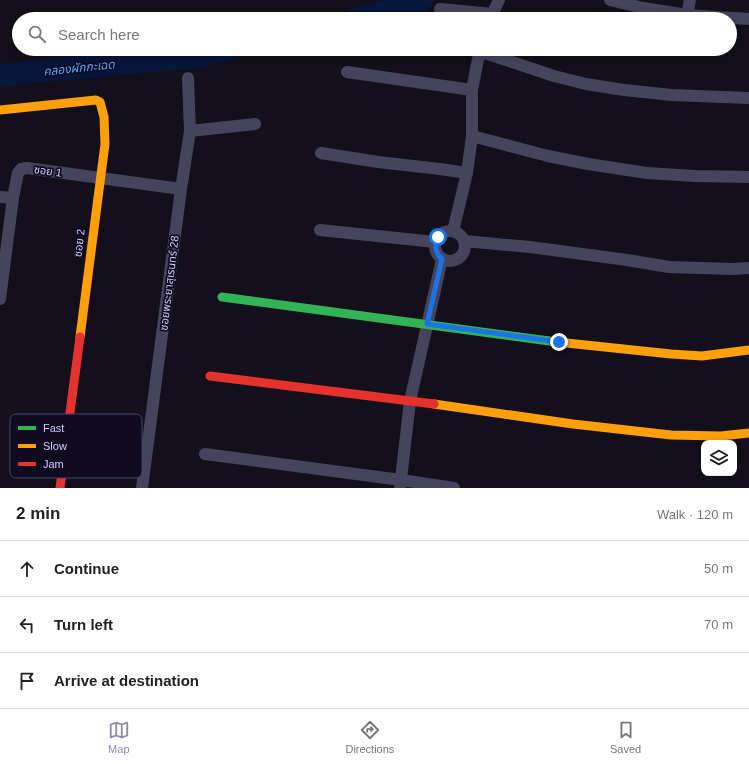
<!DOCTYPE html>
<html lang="en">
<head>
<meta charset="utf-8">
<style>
	body { margin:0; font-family:Arial,"Noto Sans Thai",sans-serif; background:#f6f6f6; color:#222 }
	.controls { position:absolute; right:12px; bottom:12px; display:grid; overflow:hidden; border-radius:8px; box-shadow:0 2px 10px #0003 }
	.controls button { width:36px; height:36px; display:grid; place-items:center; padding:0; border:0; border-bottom:1px solid #e0e0e0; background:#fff; color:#222; font:20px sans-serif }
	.stop { position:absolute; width:12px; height:12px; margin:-9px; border:3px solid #1a73e8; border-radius:50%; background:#fff }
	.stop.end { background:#1a73e8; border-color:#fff; box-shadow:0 1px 4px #0008 }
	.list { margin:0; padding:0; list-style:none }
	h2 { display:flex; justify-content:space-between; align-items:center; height:52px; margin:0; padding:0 16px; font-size:17px }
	h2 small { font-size:13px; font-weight:400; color:#767676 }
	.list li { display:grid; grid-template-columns:26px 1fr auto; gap:12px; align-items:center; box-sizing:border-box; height:56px; padding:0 16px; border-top:1px solid #e0e0e0 }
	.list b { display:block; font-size:15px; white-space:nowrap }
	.list em { font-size:13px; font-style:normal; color:#767676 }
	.icon { flex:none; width:22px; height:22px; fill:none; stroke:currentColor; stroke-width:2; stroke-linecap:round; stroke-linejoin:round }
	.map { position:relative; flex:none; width:749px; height:488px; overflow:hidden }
	.search { position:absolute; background:#fff; box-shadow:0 2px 10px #0003; left:12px; right:12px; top:12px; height:44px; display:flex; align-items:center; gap:10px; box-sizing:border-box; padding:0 14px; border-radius:22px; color:#767676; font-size:15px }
	.sheet { height:220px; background:#fff }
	nav { display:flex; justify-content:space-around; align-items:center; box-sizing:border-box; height:56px; border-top:1px solid #e0e0e0; background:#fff; font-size:11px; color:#767676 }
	nav a { display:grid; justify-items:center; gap:2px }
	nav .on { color:#9089af }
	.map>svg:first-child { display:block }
</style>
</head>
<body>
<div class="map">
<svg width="749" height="488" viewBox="0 0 749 488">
	<rect width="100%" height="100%" fill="#13101b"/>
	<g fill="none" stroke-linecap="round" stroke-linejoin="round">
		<path stroke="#07163b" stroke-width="23" d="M356,19L410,6L422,0
			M0,76L36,71L195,57L228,49"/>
		<path stroke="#46445c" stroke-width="12" d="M610,0L643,8L687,15L749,19
			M440,9L492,14
			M687,15L690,0
			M490,19L499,0
			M479,51L554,76L586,84L624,90L672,95L749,98
			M347,72L472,90
			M190,131L255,124
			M472,136L548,156L588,164L647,173L695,176L749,177
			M321,153L378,162L440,169L467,173
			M0,197L13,198
			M320,230L435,242
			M435 246a15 15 0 1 1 30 0a15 15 0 1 1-30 0Z
			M453,231L467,173L472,136V90L480,49
			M464,241L530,247L627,260L669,267L732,269L749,268
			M0,299L13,198L18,173L21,169L27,168L181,189
			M205,454L401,480L454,488
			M142,488L181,189L190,131L188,78
			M400,488L410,401L442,259"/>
		<path stroke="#30b455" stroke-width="9" d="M222,297L557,342"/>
		<path stroke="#ff9f0a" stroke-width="9" d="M0,110L96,100L100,102L104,117L105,144L80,337
			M557,342L671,354L702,356L749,350
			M434,404L573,424L671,435L721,436L749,433"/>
		<path stroke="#e5322d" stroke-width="9" d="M210,376L434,404
			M60,488L80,337"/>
	</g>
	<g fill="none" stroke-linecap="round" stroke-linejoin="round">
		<path stroke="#1a73e8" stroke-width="5" d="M438,237C434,246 435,253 442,259L427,324L559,342"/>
	</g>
	<g text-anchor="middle" stroke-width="3.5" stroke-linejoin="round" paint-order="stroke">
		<g font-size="11" fill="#d3caff" stroke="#100b20">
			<text transform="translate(48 171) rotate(8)" y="4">ซอย 1</text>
			<text transform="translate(79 243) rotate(-83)" y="4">ซอย 2</text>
			<text transform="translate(169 283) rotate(-83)" y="4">ซอยพระยาสุเรนทร์ 28</text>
		</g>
		<g font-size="12" font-style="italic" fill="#58a9ff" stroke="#100b20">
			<text transform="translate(79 68) rotate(-6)" y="4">คลองผักกะเฉด</text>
		</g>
	</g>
	<rect x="10" y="414" width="132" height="64" rx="6" fill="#100b20" stroke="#4a4463" stroke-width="1"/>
	<rect x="18" y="426" width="18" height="4" fill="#30b455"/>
	<rect x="18" y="444" width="18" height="4" fill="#ff9f0a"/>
	<rect x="18" y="462" width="18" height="4" fill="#e5322d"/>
	<g font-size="11" fill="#d3caff">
		<text x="43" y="432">Fast</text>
		<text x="43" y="450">Slow</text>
		<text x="43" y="468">Jam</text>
	</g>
</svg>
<div class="controls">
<button><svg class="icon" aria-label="layers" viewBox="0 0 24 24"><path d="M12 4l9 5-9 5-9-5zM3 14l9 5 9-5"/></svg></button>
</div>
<div class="stop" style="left:438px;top:237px"></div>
<div class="stop end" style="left:559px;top:342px"></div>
<div class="search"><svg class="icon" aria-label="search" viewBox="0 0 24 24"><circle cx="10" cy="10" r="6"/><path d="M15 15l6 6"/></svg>Search here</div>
</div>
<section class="sheet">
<h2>2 min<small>Walk · 120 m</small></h2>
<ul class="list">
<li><svg class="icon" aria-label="ahead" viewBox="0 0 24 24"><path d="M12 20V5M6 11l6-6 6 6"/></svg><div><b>Continue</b></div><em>50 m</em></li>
<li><svg class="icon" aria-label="left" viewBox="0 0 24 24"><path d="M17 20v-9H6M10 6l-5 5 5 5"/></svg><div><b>Turn left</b></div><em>70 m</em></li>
<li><svg class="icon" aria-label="arrive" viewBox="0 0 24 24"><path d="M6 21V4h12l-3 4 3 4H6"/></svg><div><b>Arrive at destination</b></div></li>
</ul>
</section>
<nav>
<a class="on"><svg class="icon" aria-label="map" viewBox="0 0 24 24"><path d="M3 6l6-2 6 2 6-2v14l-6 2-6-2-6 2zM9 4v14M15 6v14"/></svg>Map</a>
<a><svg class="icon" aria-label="directions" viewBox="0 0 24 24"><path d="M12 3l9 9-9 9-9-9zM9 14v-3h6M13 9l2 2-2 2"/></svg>Directions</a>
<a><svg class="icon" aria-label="saved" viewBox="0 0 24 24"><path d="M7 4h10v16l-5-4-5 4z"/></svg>Saved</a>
</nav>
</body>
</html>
